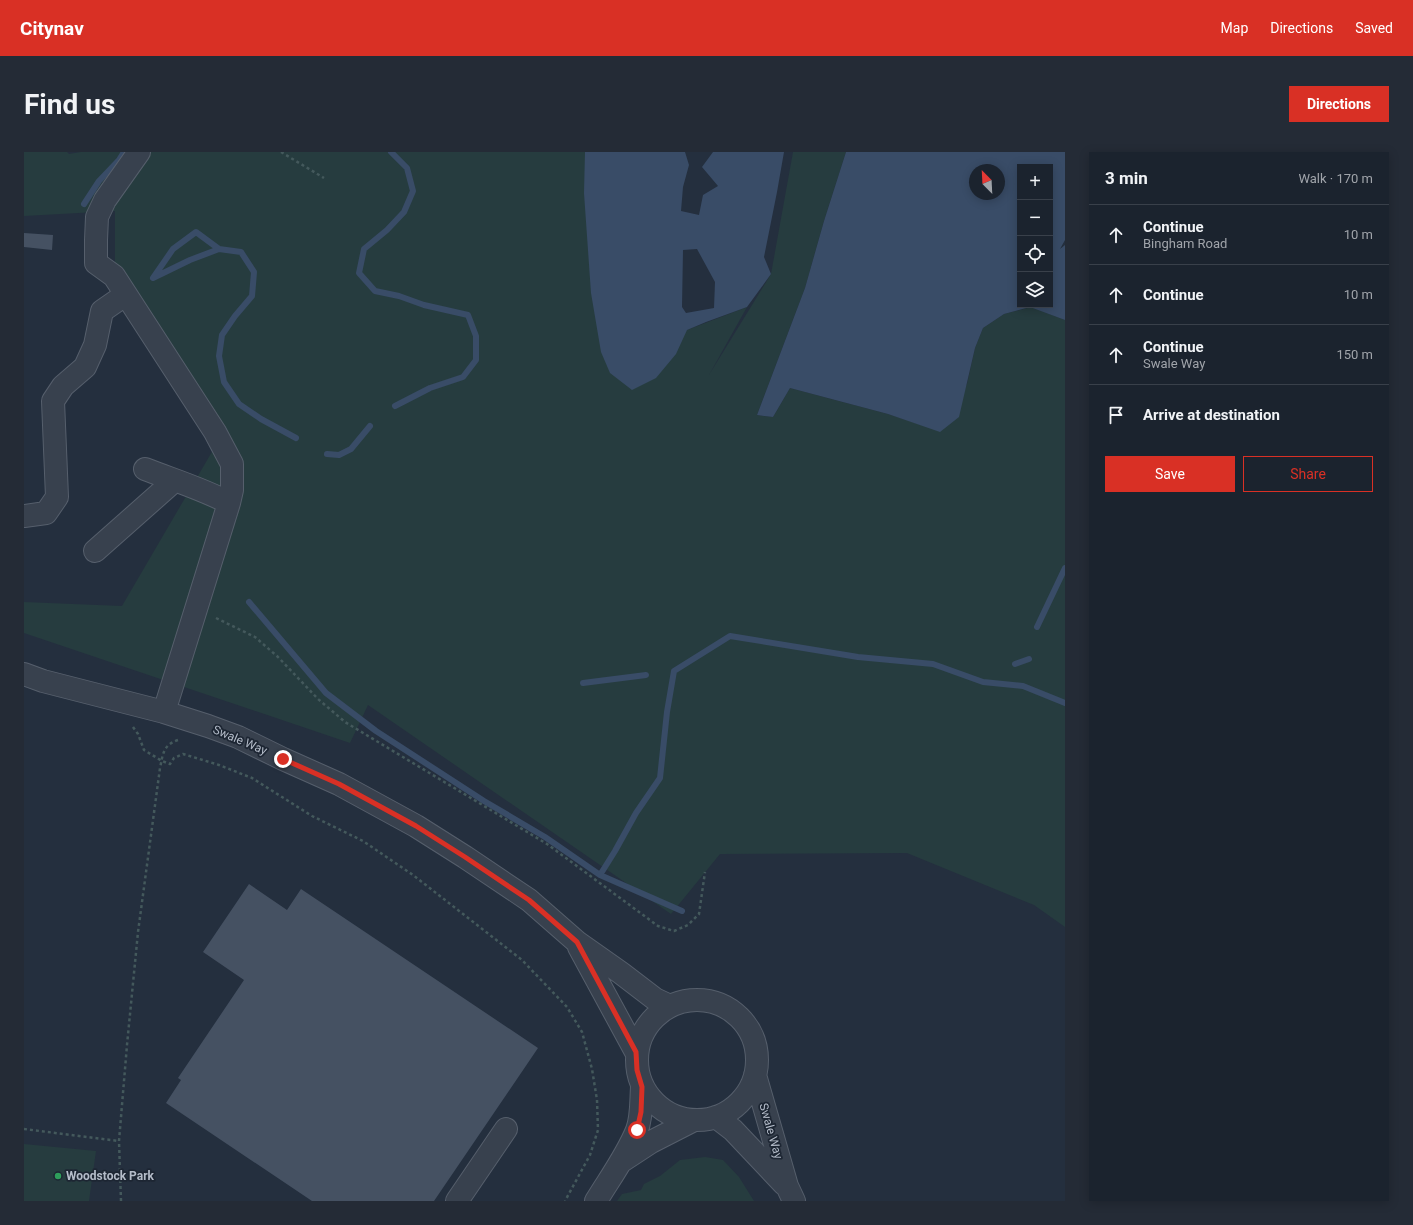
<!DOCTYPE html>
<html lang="en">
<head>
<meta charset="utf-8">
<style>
	body { margin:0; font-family:Roboto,sans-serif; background:#242b36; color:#f1f3f6 }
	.controls { position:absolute; right:12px; top:12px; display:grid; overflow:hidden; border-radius:0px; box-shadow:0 2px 10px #0003 }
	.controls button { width:36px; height:36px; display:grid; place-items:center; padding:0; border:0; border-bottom:1px solid #39404a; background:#1b232e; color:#f1f3f6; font:20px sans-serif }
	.compass { position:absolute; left:945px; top:12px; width:36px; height:36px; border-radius:50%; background:#1b232e; box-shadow:0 2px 10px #0003; rotate:336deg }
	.stop { position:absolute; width:12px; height:12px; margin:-9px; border:3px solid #d93025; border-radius:50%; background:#fff }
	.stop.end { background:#d93025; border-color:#fff; box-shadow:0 1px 4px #0008 }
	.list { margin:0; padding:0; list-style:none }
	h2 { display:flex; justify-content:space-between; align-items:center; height:52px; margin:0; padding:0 16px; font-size:17px }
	h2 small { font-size:13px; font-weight:400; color:#a0a4aa }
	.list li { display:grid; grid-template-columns:26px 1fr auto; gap:12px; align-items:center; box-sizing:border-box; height:60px; padding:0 16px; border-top:1px solid #39404a }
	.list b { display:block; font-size:15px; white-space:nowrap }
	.list p { margin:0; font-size:13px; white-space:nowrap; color:#a0a4aa }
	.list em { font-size:13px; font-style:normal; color:#a0a4aa }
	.actions { display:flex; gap:8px; padding:12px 16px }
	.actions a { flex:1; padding:9px 0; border:1px solid #d93025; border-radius:0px; text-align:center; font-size:14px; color:#d93025 }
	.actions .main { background:#d93025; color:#fff }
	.icon { flex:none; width:22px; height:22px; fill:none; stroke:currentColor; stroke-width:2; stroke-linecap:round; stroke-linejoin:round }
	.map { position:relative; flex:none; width:1041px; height:1049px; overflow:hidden; border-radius:0px }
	header { display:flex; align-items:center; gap:24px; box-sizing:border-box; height:56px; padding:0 20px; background:#d93025; color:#fff }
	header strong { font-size:19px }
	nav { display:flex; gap:22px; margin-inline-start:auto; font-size:14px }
	.intro { display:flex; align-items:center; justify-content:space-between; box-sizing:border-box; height:96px; padding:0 24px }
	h1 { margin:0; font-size:28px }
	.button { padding:10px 18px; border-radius:0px; background:#d93025; color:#fff; font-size:14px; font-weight:700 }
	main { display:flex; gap:24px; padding:0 24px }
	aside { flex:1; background:#1b232e; border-radius:0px; box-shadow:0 2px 10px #0003 }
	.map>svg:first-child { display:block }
</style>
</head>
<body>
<header>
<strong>Citynav</strong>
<nav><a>Map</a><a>Directions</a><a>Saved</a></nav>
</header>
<div class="intro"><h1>Find us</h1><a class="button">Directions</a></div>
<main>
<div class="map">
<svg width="1041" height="1049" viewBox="0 0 1041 1049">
	<rect width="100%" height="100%" fill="#242f3e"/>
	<path fill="#263c3f" d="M0,0H43L45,2L57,0H561L663,178L723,155L685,223L747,122L769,0H822L800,69L781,136L733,263L749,265L766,236L864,262L916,279L943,232L951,196L959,176L980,162L1007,155L1041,168V775L1010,753L883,701L696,702L647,762L344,553L326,591L0,481V450L98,454L189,298L91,117V59L0,64Z
		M0,992L72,999L65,1049H0Z
		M681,1005L699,1008L715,1025L730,1049H593L598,1042L617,1038L620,1032L636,1024L656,1008Z"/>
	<path fill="#394c67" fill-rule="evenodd" d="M561,0H661L665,13L659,35L657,59L675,63L679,43L694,34L678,15L689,0H760L753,40L740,105L747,122L723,155L682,170L663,178L652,202L632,226L608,238L586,221L577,200L567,141L560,41ZM673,97L691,130L690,156L662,161L658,155L659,98Z
		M822,0H1041V88L1036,97L1041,93V168L1006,155L980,162L959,176L951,196L935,265L916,280L864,262L766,236L749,265L733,263L781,136L800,69ZM996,15H1026V153H996ZM951,18H975V42H951Z"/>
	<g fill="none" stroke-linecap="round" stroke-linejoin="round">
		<path stroke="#394c67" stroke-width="6" d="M367,0L383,16L389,39L380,60L363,78L340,97L335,121L351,139L375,144L400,153L444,163L452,184V208L439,225L406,236L371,254
			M60,52L75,29L95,8L100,0
			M195,97L172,80L149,97L129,126L166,108L195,97L217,100L230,120L228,144L211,164L198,183L195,204L200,230L215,252L237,267L272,286
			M303,302L315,303L327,297L346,274
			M225,450L302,541L352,579L460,649L521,685L576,723L658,759
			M1013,475L1041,416
			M991,512L1005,507
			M559,531L622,523
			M576,723L591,699L612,661L636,626L643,560L650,519L706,484L834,505L909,512L959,530L999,534L1041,551"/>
	</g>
	<path fill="#455162" d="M0,81L29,83L28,98L0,95Z
		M225,732L263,758L277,737L514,896L410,1049H288L142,951L157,928L154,926L220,828L179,800Z"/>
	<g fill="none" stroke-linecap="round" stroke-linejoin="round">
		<g stroke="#565f6c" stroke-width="24">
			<path id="minor" d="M115,0L81,48L73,65L72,88V111L90,124L191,280L208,312V338L205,351L140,560
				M121,317C149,328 179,337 205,351
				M0,364L22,361L33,345L29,249L39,234L61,215L71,193L78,159L101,143
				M71,399L150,329
				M0,522L19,529L140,560L184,574L214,585L259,607L315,632L392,674L441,705L505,748L553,790L597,821L631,847L646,854
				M555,795L612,900
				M613 908a60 60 0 1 1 120 0a60 60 0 1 1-120 0Z
				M731,923L763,1034L770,1049
				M692,965L709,978L760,1032
				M598,1009L627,990L670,968
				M433,1049L482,977
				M572,1049C586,1026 603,1003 613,978C618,965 617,949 618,935"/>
		</g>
		<path stroke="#44595c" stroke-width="2.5" stroke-dasharray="3 3" stroke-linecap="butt" d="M257,0L300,26
			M192,466L231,485L254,505L294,547L321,570L523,692L634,774L650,779L664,773L675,762L681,720
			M109,575L114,582L120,598L138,609L146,612L150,606L159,602L195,613L228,626L288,664L339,689L389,723L498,808L543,855L558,880L568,917L573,948L574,978L566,1003L541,1049
			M0,977L95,989
			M97,1049L95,989L103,893L114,780L136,616C139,602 139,593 154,588"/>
		<use href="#minor" stroke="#38414e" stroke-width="22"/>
	</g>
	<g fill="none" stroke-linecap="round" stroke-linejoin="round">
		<path stroke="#d93025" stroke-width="5" d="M259,607L315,632L392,674L441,705L505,748L553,790L612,900L613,918L618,935L617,960L613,978"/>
	</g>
	<circle fill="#2e9e5b" stroke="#1d2633" stroke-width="1.5" cx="34" cy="1024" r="4"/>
	<g text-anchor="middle" stroke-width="3.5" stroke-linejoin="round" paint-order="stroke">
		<g font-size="12" fill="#b4bcc9" stroke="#1d2633">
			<text transform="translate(216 588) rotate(23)" y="4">Swale Way</text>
			<text transform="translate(747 979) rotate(74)" y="4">Swale Way</text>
		</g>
		<g font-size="12" font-weight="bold" fill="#b4bcc9" stroke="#1d2633" text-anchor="start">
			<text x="42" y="1028">Woodstock Park</text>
		</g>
	</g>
</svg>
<div class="controls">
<button>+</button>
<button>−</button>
<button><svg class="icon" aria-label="locate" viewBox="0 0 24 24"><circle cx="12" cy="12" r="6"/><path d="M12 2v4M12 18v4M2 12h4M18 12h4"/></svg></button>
<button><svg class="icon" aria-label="layers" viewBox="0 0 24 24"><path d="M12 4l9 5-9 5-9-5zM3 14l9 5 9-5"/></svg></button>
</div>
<svg class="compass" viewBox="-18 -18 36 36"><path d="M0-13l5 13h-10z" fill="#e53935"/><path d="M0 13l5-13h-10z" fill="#a0a4aa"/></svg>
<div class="stop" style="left:613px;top:978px"></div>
<div class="stop end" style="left:259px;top:607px"></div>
</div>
<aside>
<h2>3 min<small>Walk · 170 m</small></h2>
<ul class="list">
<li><svg class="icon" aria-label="ahead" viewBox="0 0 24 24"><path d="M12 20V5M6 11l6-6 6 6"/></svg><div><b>Continue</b><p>Bingham Road</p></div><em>10 m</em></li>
<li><svg class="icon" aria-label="ahead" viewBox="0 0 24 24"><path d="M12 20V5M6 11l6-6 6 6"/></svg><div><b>Continue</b></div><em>10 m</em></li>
<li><svg class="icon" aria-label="ahead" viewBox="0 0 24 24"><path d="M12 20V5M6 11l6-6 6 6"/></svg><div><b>Continue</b><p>Swale Way</p></div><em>150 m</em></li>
<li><svg class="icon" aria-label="arrive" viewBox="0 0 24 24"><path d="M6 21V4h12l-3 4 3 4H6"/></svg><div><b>Arrive at destination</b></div></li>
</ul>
<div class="actions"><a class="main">Save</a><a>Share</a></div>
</aside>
</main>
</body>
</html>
